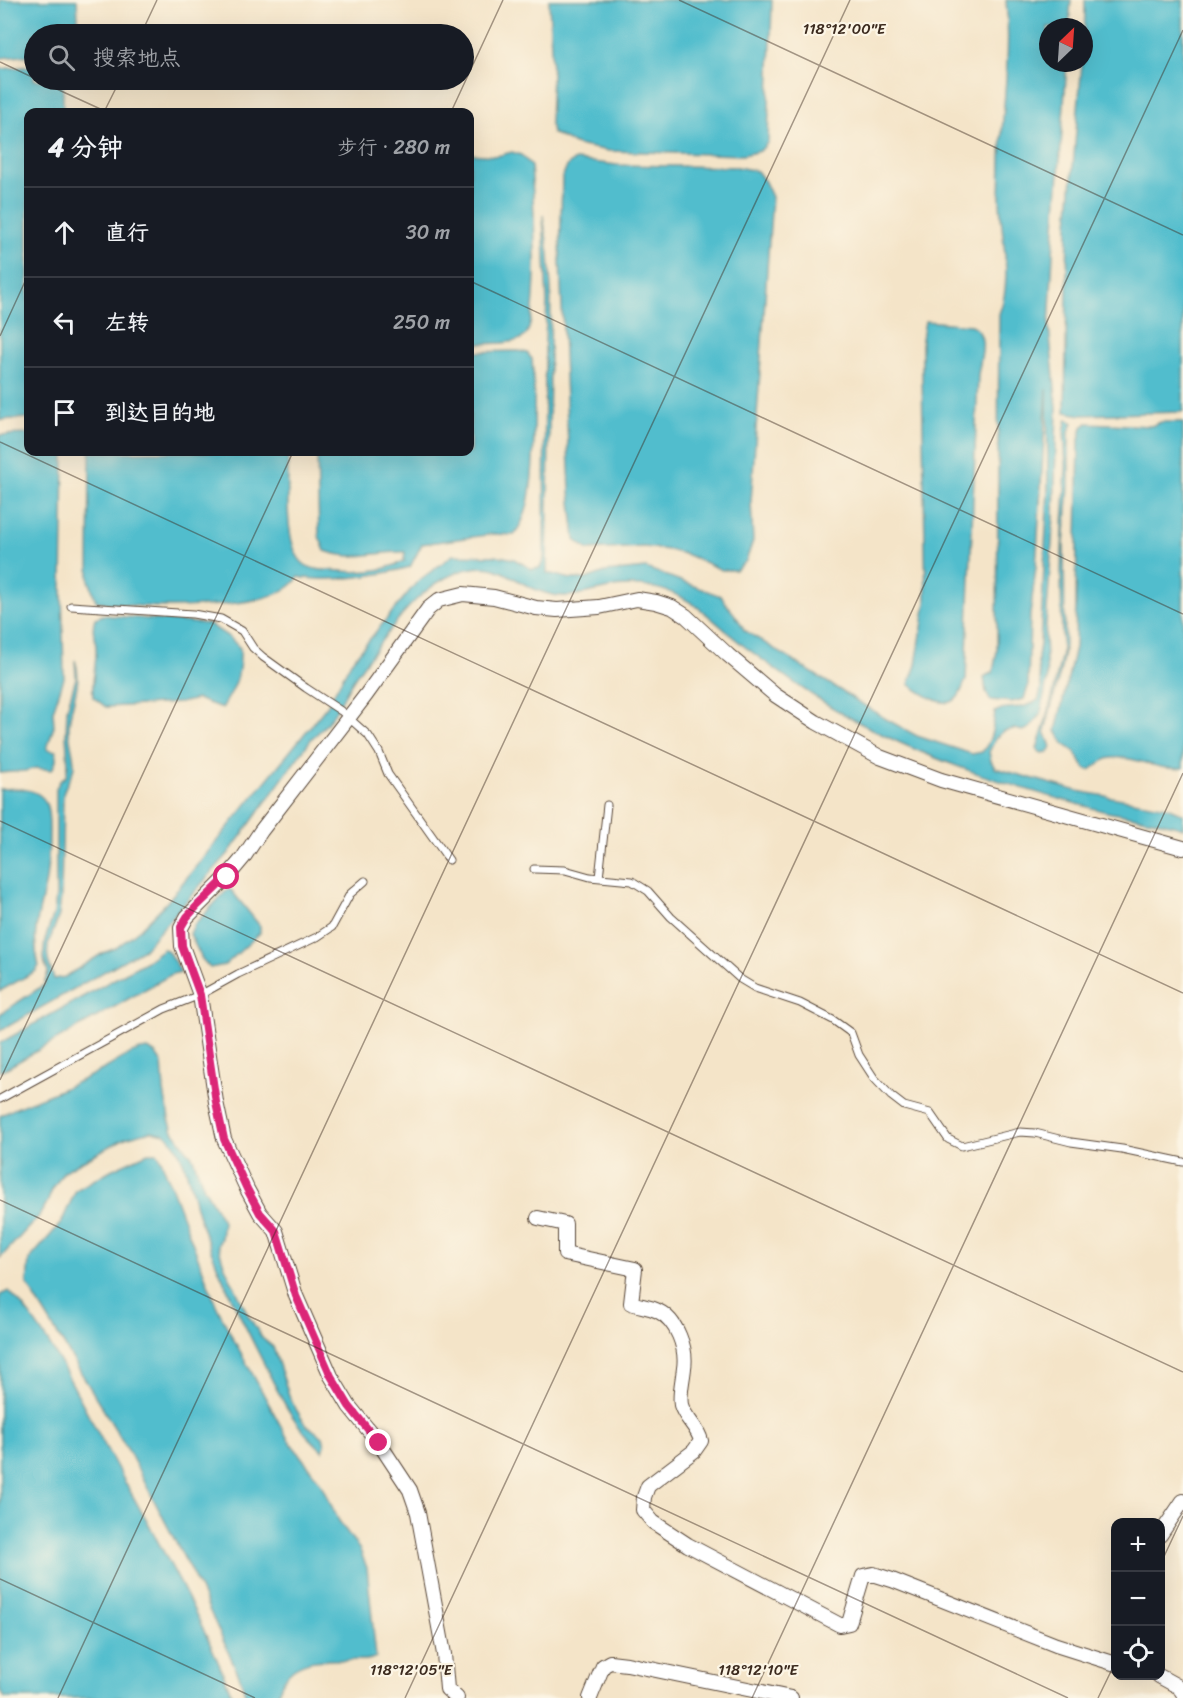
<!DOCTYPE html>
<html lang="zh">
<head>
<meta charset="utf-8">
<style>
	body { margin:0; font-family:Sriracha,"LXGW WenKai TC",sans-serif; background:#242831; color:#f1f3f6 }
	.controls { position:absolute; right:18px; bottom:18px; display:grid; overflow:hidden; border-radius:12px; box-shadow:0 6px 24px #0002 }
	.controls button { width:54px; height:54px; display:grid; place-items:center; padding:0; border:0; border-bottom:2px solid #363941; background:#171b24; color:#f1f3f6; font:30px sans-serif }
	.compass { position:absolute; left:1039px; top:18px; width:54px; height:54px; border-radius:50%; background:#171b24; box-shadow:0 6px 24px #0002; rotate:25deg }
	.stop { position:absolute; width:18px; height:18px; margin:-14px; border:4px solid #db2777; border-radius:50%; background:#fff }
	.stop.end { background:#db2777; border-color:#fff; box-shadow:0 2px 6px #0008 }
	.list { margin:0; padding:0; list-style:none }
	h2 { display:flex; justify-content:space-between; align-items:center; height:78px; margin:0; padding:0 24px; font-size:26px }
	h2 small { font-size:20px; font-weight:400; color:#9ea1a6 }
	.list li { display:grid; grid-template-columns:39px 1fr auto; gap:18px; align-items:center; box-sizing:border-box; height:90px; padding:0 24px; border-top:2px solid #363941 }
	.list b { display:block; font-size:22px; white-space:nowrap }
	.list em { font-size:20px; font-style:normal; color:#9ea1a6 }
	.icon { flex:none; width:33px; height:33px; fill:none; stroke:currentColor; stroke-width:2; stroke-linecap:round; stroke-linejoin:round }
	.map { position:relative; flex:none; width:1183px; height:1698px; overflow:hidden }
	.search { position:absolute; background:#171b24; box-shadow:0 6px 24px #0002; left:24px; top:24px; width:450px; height:66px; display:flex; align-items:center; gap:15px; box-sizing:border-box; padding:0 21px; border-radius:33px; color:#9ea1a6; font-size:22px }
	.panel { position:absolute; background:#171b24; box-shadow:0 6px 24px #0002; left:24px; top:108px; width:450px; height:348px; border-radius:12px }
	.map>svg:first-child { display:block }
</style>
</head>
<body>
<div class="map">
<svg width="1183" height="1698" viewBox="0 0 1183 1698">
	<rect width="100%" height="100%" fill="#fcf5e5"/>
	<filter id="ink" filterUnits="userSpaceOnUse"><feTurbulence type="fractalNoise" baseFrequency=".0167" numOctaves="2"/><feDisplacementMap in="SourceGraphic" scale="12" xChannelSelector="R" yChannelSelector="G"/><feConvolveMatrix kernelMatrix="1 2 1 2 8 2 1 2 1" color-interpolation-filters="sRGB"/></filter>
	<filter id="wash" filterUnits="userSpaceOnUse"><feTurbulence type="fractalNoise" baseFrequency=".008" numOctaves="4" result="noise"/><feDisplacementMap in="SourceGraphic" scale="24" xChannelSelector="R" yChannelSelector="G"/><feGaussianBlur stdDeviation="1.35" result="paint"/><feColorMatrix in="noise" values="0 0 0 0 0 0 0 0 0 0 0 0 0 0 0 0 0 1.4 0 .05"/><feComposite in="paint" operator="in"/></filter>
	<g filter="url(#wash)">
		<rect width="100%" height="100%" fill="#f4e4c8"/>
		<path fill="#51bdcd" stroke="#467476" stroke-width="1.5" d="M0,0H77L78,19L74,31L65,34H34V55L0,58Z
			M549,0H772L768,142L760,151L743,155L609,151L577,145L552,133L550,122L552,74Z
			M1006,0H1071L1069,27H1048V63H1067L1053,254L1049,327L1057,408L1054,515L1045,637L1047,680L1041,713L1030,728L1023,731L1014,729L1004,731L996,738L989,752L991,761L995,768L1077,791L1167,807L1183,814V828C1157,819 1129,817 1103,811C1020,789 934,763 858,722C817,701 780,673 744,646C722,629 704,608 679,596C656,585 628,583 604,589C586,593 567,599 549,594C511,585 503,556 458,572C422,586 399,617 377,647C369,658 360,669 353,680C339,703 334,720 312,738L228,854L144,949L0,1031V1014L44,985L48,972L43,959L45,940L54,913L56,895V789L59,782L66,776L68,765L66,734L67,708L76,678L75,660C84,684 69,704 69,728C69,741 74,753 74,766C73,777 64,784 63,796L61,896L59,915L48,945V960L54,979L65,977L103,953L116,948L140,929L167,902L327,706L351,662L417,582L453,555L499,556L514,559L532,569L540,568L544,559L545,341L547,302L543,215L549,254L551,291L547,573L571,579H586L605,572L646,568L721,596C728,608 739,617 744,630L886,719L917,736L972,754L982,752C992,741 993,727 995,712C1010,703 1019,713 1038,700C1045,682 1037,677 1038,660C1038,655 1039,650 1040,645L1048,490L1047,389L1036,567L1030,615L1028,687L1024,699L1012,702L990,700L986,692L984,677L993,672L997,651L999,314C1014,277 1000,235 1000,197C1001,171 1001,144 1003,119C1006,79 1010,40 1006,0Z
			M1085,0H1183V411L1181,412L1081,415L1065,412L1068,224L1082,63H1084Z
			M34,66V80H63V112H28V418L0,420V69Z
			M512,152L521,155L531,165C533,192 542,322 524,337C515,345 482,343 470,344V154L497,156Z
			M575,160L617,165L737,167L757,171L765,182L772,197L751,502L753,541L746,561L736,570H722L688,555L669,550L644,547L588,550L575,540L570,491L560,262L562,177L568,165Z
			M925,321L971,325C990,334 980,359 978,375L966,680C963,685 961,694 957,698C945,711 920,692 909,684L916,665L926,602L922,373V339Z
			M519,351L527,353L532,359C535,393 537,490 523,519C521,525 517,530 514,535L494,534L422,544L410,567C382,575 328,583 299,577C296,580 293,584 289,587C255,611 136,610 96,601L89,580L90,452H288C289,478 282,547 304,564C313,571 330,570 341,571C362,573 385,571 404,561L405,552C374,551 356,562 325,551L319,536L317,452H470V352Z
			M1067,419L1073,423L1069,431V487L1064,544L1065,645L1061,669L1045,731L1051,747L1048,752L1041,753L1037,749L1049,710L1062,653L1061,571L1066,465L1064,431Z
			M1161,422H1183V768C1159,772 1130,754 1111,758C1103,759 1097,765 1090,770L1085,769L1075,752L1064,744L1056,731L1075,647L1079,440L1082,427L1087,423L1151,426Z
			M28,434V452H64L62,588L64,678L53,711L54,726L47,749L56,751V761L52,770L36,768L25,771L0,773V435Z
			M103,615L209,624L229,637L240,648C241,675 236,686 222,708L197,699L180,703L106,707L93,697C91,680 97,664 96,647C95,635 91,631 95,618Z
			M0,789C14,788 39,787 46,803C49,811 49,821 49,830C49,847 48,864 46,880C40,912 30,934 39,966L36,971L0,991Z
			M228,889L231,890L260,926V933L225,965L210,968L202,959L190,934L194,925Z
			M163,949L167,950L181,972L172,974L0,1072V1043L145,962Z
			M148,1049L156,1054L162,1063L164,1091L169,1119L173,1131L193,1158L204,1188L223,1221L221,1238L218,1245L224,1265L248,1315L262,1338L273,1347L291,1401L305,1424L323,1437L325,1445L323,1451C289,1422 278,1390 258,1352C236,1308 214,1264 199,1217C191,1192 186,1151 165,1134L151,1131L125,1138L64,1171L52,1190L47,1203L39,1216L0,1258V1116C19,1105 40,1099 60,1090C75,1083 91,1076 106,1068C121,1060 131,1050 148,1049Z
			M148,1153H157L160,1157L216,1305L229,1331L288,1439L320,1482L339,1521L360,1550L367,1568L376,1657C367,1662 357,1660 348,1660C326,1659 296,1658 284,1680C280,1686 279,1692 276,1698H246L241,1680L198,1585L128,1450L27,1284L29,1260L61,1223L76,1190L111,1170Z
			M9,1291C48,1330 76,1393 103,1442C148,1525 199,1609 233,1698H5L0,1690V1295Z"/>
	</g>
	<g filter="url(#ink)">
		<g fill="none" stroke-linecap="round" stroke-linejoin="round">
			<g stroke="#574638" stroke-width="9">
				<path id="lane" d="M71,606L193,614L221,619L242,631L253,648L263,657L306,688L341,711L368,735L379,752L388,774L449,860
					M534,869L565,870L590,877L632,881L648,891L671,917L740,979L755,988L800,1003L833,1020L851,1033L859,1055L874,1078L891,1096L904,1106L930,1113L948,1139L962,1146L1020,1132L1035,1133L1071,1142L1122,1149L1183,1162
					M599,878L607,805
					M0,1099L164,1009L200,995L238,974L317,937L332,927L350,894L365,881"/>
			</g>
			<g stroke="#574638" stroke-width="16">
				<path id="street" d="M538,1218L565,1224V1254L635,1269L631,1303C640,1306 650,1307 658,1311C677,1320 687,1349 684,1368C683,1379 679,1394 681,1405C685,1419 698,1427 701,1441L694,1451L648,1486L644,1497L643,1510L653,1522L688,1545L840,1625L849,1623L863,1576L873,1574L892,1580L1056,1645L1116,1664
					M1160,1535L1183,1501
					M1159,1676L1179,1687L1183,1693
					M457,1698L447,1689L444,1654L418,1513L410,1490L379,1443L349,1406L331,1376L296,1296L276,1231L260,1213L247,1189L224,1139L216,1102L200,995L182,946L181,928L187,917L227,877L243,858L261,831L366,695L428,609L439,600L463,594L494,597L536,608L557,610L599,607L637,599L656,602L672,607L686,616L728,655L775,695L816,722L880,757L941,780L1183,848
					M590,1698L603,1666L610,1662L627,1664L791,1698"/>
			</g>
			<use href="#lane" stroke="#fff" stroke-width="7"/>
			<use href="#street" stroke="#fff" stroke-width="14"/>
		</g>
	</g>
	<g fill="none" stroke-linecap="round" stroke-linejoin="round" filter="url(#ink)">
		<path stroke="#db2777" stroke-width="8" d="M227,877L198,905L187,917L181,927L182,946L200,995L216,1102L224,1139L247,1189L260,1213L276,1231L296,1296L331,1376L349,1406L379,1443"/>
	</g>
	<path fill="none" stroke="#3b2a1e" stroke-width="1.5" stroke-opacity="0.45" d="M679,0L1183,235M141,34L157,0M0,62L34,78M37,80L107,112M104,112L120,80M451,112L503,0M470,281L1183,614M0,336L28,275M0,442L1183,993M0,821L1183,1372M0,1080L293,452M0,1200L1068,1698M1160,1565L1183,1516M0,1579L255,1698M58,1698L850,0M405,1698L1183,30M752,1698L1183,773M1098,1698L1116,1661"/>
	<g font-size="15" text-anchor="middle" fill="#3b2a1e" stroke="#fcf5e5" stroke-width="4.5" stroke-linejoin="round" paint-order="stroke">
		<text x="844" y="34">118°12'00"E</text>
		<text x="411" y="1675">118°12'05"E</text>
		<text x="758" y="1675">118°12'10"E</text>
	</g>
</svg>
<div class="controls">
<button>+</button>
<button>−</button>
<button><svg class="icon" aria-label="locate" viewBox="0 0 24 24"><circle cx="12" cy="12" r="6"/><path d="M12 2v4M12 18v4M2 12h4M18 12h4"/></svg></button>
</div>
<svg class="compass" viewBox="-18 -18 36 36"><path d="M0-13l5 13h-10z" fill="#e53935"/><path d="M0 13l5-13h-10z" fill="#9ea1a6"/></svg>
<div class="stop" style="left:227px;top:877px"></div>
<div class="stop end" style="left:379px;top:1443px"></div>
<div class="search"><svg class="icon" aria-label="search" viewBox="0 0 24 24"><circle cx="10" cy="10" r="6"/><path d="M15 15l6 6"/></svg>搜索地点</div>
<section class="panel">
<h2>4 分钟<small>步行 · 280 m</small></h2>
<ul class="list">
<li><svg class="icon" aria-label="ahead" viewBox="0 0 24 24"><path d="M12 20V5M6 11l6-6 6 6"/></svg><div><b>直行</b></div><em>30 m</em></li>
<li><svg class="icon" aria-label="left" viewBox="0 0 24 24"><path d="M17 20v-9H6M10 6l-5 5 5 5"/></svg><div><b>左转</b></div><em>250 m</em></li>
<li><svg class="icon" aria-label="arrive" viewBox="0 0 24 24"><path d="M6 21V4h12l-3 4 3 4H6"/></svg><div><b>到达目的地</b></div></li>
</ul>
</section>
</div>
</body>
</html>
